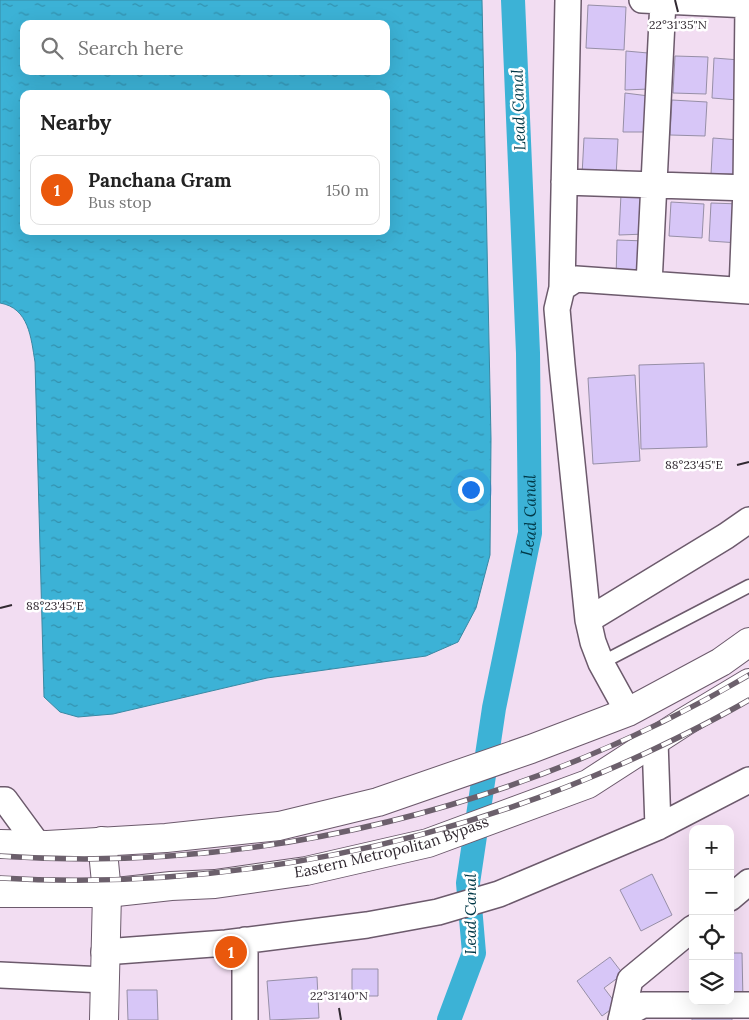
<!DOCTYPE html>
<html lang="en">
<head>
<meta charset="utf-8">
<style>
	body { margin:0; font-family:Lora,serif; background:#f6f6f6; color:#222 }
	.controls { position:absolute; right:15px; bottom:15px; display:grid; overflow:hidden; border-radius:10px; box-shadow:0 5px 20px #0002 }
	.controls button { width:45px; height:45px; display:grid; place-items:center; padding:0; border:0; border-bottom:1px solid #e0e0e0; background:#fff; color:#222; font:25px sans-serif }
	.you { position:absolute; left:470px; top:489px; width:18px; height:18px; margin:-12px; border:4px solid #fff; border-radius:50%; background:#1a73e8; box-shadow:0 0 0 8px #1a73e833 }
	.badge { display:grid; place-items:center; width:32px; height:32px; border-radius:50%; background:#ea580c; color:#fff; font-size:16px; font-weight:700 }
	.pin { position:absolute; translate:-50% -50%; border:2px solid #fff; box-shadow:0 1px 5px #0006 }
	.list { margin:0; padding:0; list-style:none }
	h2 { display:flex; justify-content:space-between; align-items:center; height:65px; margin:0; padding:0 20px; font-size:21px }
	h2 small { font-size:16px; font-weight:400; color:#767676 }
	.list li { display:grid; grid-template-columns:32px 1fr auto; gap:15px; align-items:center; box-sizing:border-box; height:70px; margin:0 10px 10px; padding:0 10px; border:1px solid #e0e0e0; border-radius:10px }
	.list b { display:block; font-size:19px; white-space:nowrap }
	.list p { margin:0; font-size:16px; white-space:nowrap; color:#767676 }
	.list em { font-size:16px; font-style:normal; color:#767676 }
	.icon { flex:none; width:28px; height:28px; fill:none; stroke:currentColor; stroke-width:2; stroke-linecap:round; stroke-linejoin:round }
	.map { position:relative; flex:none; width:749px; height:1020px; overflow:hidden }
	.search { position:absolute; background:#fff; box-shadow:0 5px 20px #0002; left:20px; top:20px; width:370px; height:55px; display:flex; align-items:center; gap:12px; box-sizing:border-box; padding:0 18px; border-radius:10px; color:#767676; font-size:19px }
	.panel { position:absolute; background:#fff; box-shadow:0 5px 20px #0002; left:20px; top:90px; width:370px; height:145px; border-radius:10px }
	.map>svg:first-child { display:block }
</style>
</head>
<body>
<div class="map">
<svg width="749" height="1020" viewBox="0 0 749 1020">
	<defs>
		<pattern id="water-ripples" width="26" height="14" patternUnits="userSpaceOnUse" patternTransform="scale(1.25)"><rect width="26" height="14" fill="#3cb2d6"/><path d="M2 4q2-2 4 0t4 0M15 11q2-2 4 0t4 0" fill="none" stroke="#3391ae"/></pattern>
	</defs>
	<rect width="100%" height="100%" fill="#f2ddf2"/>
	<path fill="url(#water-ripples)" stroke="#3989a4" fill-rule="evenodd" d="M0,0H482L491,439L490,555L476,608L458,642L426,656L267,678L113,714L78,717L60,712L44,697L35,362C31,338 29,308 0,303ZM24,24H386V71H24ZM24,94H386V231H24Z"/>
	<g fill="none" stroke-linecap="round" stroke-linejoin="round">
		<path stroke="#3cb2d6" stroke-width="24" id="s1" d="M449,1020L474,953L468,883L494,708L530,533L528,353L513,0"/>
	</g>
	<path fill="#d7c6f7" stroke="#978fa7" d="M588,5L626,7L624,50L586,48Z
		M626,51L648,53L649,89L625,90Z
		M675,56L708,57L706,94L673,93Z
		M714,58L740,60L738,100L712,98Z
		M625,93L649,96L650,132H623Z
		M672,100L707,102L705,136L670,135Z
		M584,138L618,139L616,177L582,175Z
		M713,138L739,140L738,174H711Z
		M621,194L647,197L646,234L619,235Z
		M671,202L704,204L702,238L669,236Z
		M711,203L740,204L739,243L709,241Z
		M617,240L646,241L645,278L616,279Z
		M704,363L707,447L641,449L639,365Z
		M635,375L640,461L593,464L588,378Z
		M652,874L672,915L641,931L620,890Z
		M730,953H742L743,1001H730Z
		M610,957L623,974L604,988L617,1005L602,1016L577,981Z
		M352,969H378V996H352Z
		M317,977L319,1018L270,1020L267,981Z
		M127,990H157L158,1020H128Z
		M692,1017H732V1020H692Z"/>
	<g fill="none" stroke-linecap="round" stroke-linejoin="round">
		<g stroke="#6c5a6c" stroke-width="15">
			<path id="lane" d="M601,663L749,586"/>
		</g>
		<g stroke="#6c5a6c" stroke-width="28">
			<path id="street" d="M642,0L749,5
				M564,182L749,188
				M649,284L663,1
				M562,288L568,0
				M742,290L746,188L748,5
				M588,620L726,536L749,520
				M628,712L601,663L593,642L588,620L562,365L557,309L562,288L576,279L749,291
				M655,741L658,827
				M0,800H5L38,845
				M730,898L749,882
				M245,940V1020
				M104,952L226,943L367,925L438,912L499,894L658,827L749,780
				M0,975L104,980
				M622,1016L630,980L693,928
				M621,1020L622,1016L643,1005H749"/>
		</g>
		<g stroke="#6c5a6c" stroke-width="30">
			<path id="secondary" d="M102,841L107,893L104,1020"/>
		</g>
		<g stroke="#6c5a6c" stroke-width="30">
			<g id="primary">
				<path d="M0,844L47,845L166,838L279,826L378,802L531,749L628,712L721,662L749,642"/>
				<path id="s2" d="M0,893H107L171,886L215,884L306,871L428,843L588,784L684,722L749,683"/>
			</g>
		</g>
		<use href="#lane" stroke="#fff" stroke-width="12"/>
		<use href="#street" stroke="#fff" stroke-width="25"/>
		<use href="#secondary" stroke="#fff" stroke-width="28"/>
		<use href="#primary" stroke="#fff" stroke-width="28"/>
		<g stroke="#6c606c" stroke-width="5.5">
			<path id="rail" d="M0,856C260,874 525,807 749,675
				M0,878C222,891 447,846 648,752C682,736 716,719 749,700"/>
		</g>
		<use href="#rail" stroke="#fff" stroke-width="4" stroke-dasharray="11" stroke-linecap="butt"/>
	</g>
	<path fill="none" stroke="#312931" stroke-width="2" d="M675,0L678,12M737,465L749,462M0,608L12,605M339,1008L341,1020"/>
	<g text-anchor="middle" stroke-width="5" stroke-linejoin="round" paint-order="stroke">
		<g font-size="15" fill="#312931" stroke="#fff">
			<text dy="5" stroke="none"><textPath href="#s2" startOffset="396">Eastern Metropolitan Bypass</textPath></text>
		</g>
		<g font-size="16" font-style="italic" fill="#013847" stroke="#fff">
			<text transform="translate(518 110) rotate(-92)" y="6">Lead Canal</text>
			<text dy="6" stroke="none"><textPath href="#s1" startOffset="515">Lead Canal</textPath></text>
			<text transform="translate(470 914) rotate(-90)" y="6">Lead Canal</text>
		</g>
	</g>
	<g font-size="12" text-anchor="middle" fill="#312931" stroke="#fff" stroke-width="5" stroke-linejoin="round" paint-order="stroke">
		<text x="678" y="29">22°31'35"N</text>
		<text x="694" y="469">88°23'45"E</text>
		<text x="55" y="610">88°23'45"E</text>
		<text x="339" y="1000">22°31'40"N</text>
	</g>
</svg>
<div class="controls">
<button>+</button>
<button>−</button>
<button><svg class="icon" aria-label="locate" viewBox="0 0 24 24"><circle cx="12" cy="12" r="6"/><path d="M12 2v4M12 18v4M2 12h4M18 12h4"/></svg></button>
<button><svg class="icon" aria-label="layers" viewBox="0 0 24 24"><path d="M12 4l9 5-9 5-9-5zM3 14l9 5 9-5"/></svg></button>
</div>
<div class="you"></div>
<div class="pin badge" style="left:231px;top:952px">1</div>
<div class="search"><svg class="icon" aria-label="search" viewBox="0 0 24 24"><circle cx="10" cy="10" r="6"/><path d="M15 15l6 6"/></svg>Search here</div>
<section class="panel">
<h2>Nearby<small></small></h2>
<ul class="list">
<li><span class="badge">1</span><div><b>Panchana Gram</b><p>Bus stop</p></div><em>150 m</em></li>
</ul>
</section>
</div>
</body>
</html>
